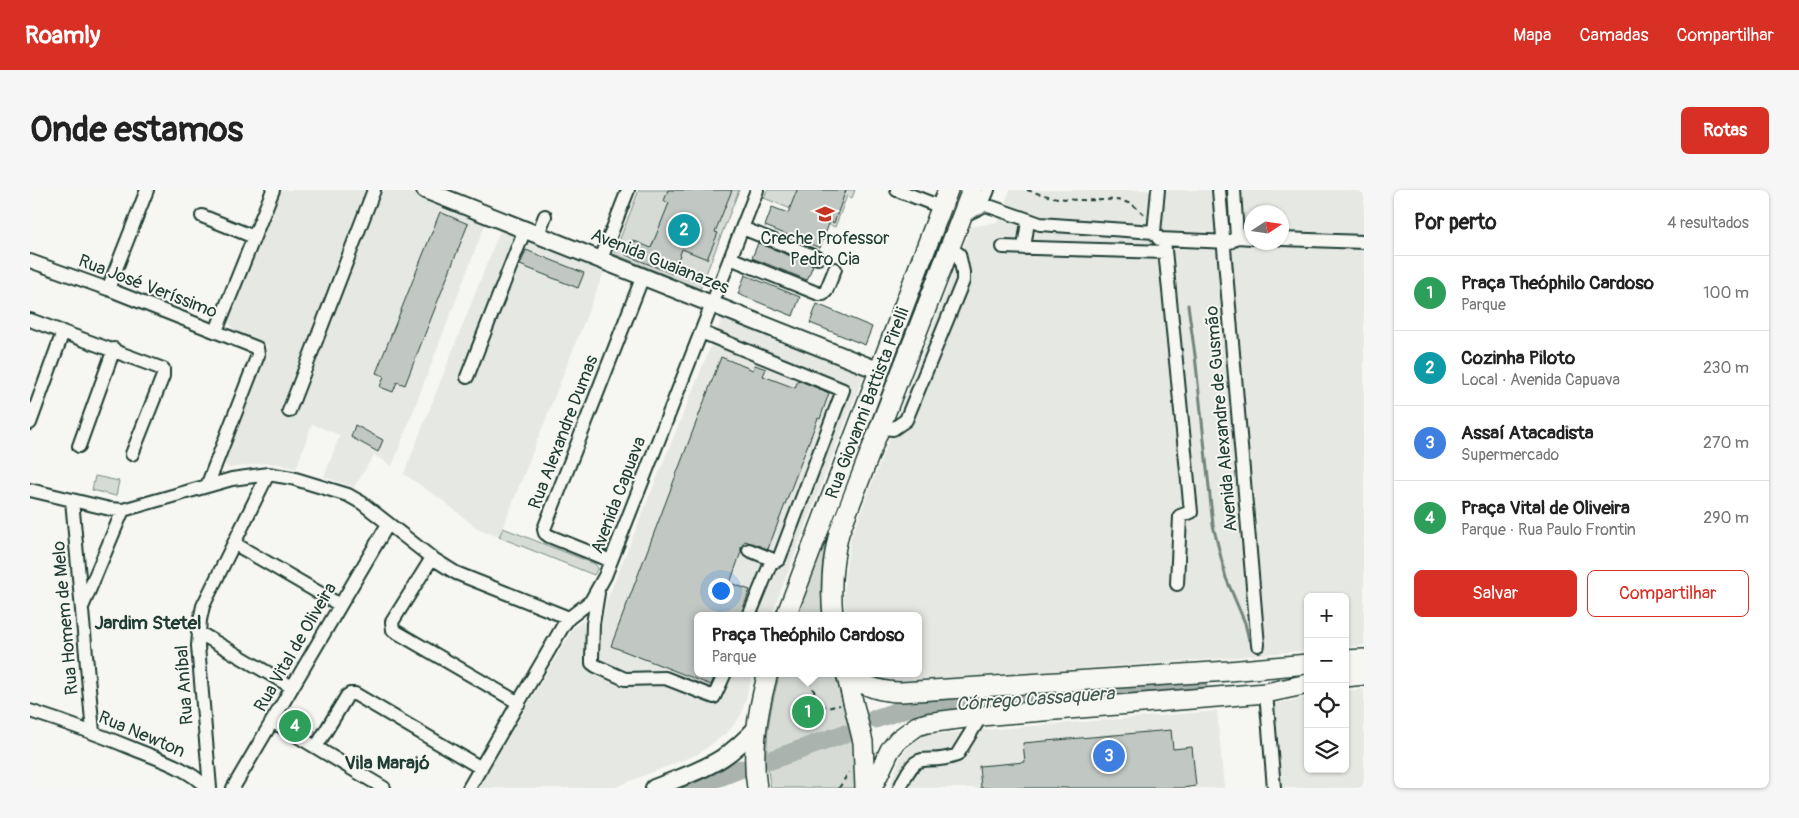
<!DOCTYPE html>
<html lang="pt">
<head>
<meta charset="utf-8">
<style>
	body { margin:0; font-family:Pangolin,sans-serif; background:#f6f6f6; color:#222 }
	.controls { position:absolute; right:15px; bottom:15px; display:grid; overflow:hidden; border-radius:8px; box-shadow:0 1px 4px #0004 }
	.controls button { width:45px; height:45px; display:grid; place-items:center; padding:0; border:0; border-bottom:1px solid #e0e0e0; background:#fff; color:#222; font:25px sans-serif }
	.compass { position:absolute; left:1214px; top:15px; width:45px; height:45px; border-radius:50%; background:#fff; box-shadow:0 1px 4px #0004; rotate:78deg }
	.you { position:absolute; left:690px; top:400px; width:18px; height:18px; margin:-12px; border:4px solid #fff; border-radius:50%; background:#1a73e8; box-shadow:0 0 0 8px #1a73e833 }
	.badge { display:grid; place-items:center; width:32px; height:32px; border-radius:50%; background:#d93025; color:#fff; font-size:16px; font-weight:700 }
	.pin { position:absolute; translate:-50% -50%; border:2px solid #fff; box-shadow:0 1px 5px #0006 }
	.popup { position:absolute; left:664px; top:422px; width:228px; height:65px; box-sizing:border-box; display:grid; place-content:center; border-radius:8px; background:#fff; filter:drop-shadow(0 1px 4px #0005); font-size:16px; white-space:nowrap; color:#767676 }
	.popup b { font-size:19px; color:#222 }
	.popup::after { content:''; position:absolute; left:50%; top:100%; margin-left:-10px; border:10px solid transparent; border-top-color:#fff }
	.list { margin:0; padding:0; list-style:none }
	h2 { display:flex; justify-content:space-between; align-items:center; height:65px; margin:0; padding:0 20px; font-size:21px }
	h2 small { font-size:16px; font-weight:400; color:#767676 }
	.list li { display:grid; grid-template-columns:32px 1fr auto; gap:15px; align-items:center; box-sizing:border-box; height:75px; padding:0 20px; border-top:1px solid #e0e0e0 }
	.list b { display:block; font-size:19px; white-space:nowrap }
	.list p { margin:0; font-size:16px; white-space:nowrap; color:#767676 }
	.list em { font-size:16px; font-style:normal; color:#767676 }
	.actions { display:flex; gap:10px; padding:15px 20px }
	.actions a { flex:1; padding:11px 0; border:1px solid #d93025; border-radius:8px; text-align:center; font-size:18px; color:#d93025 }
	.actions .main { background:#d93025; color:#fff }
	.icon { flex:none; width:28px; height:28px; fill:none; stroke:currentColor; stroke-width:2; stroke-linecap:round; stroke-linejoin:round }
	.map { position:relative; flex:none; width:1334px; height:598px; overflow:hidden; border-radius:8px }
	header { display:flex; align-items:center; gap:30px; box-sizing:border-box; height:70px; padding:0 25px; background:#d93025; color:#fff }
	header strong { font-size:24px }
	nav { display:flex; gap:28px; margin-inline-start:auto; font-size:18px }
	.intro { display:flex; align-items:center; justify-content:space-between; box-sizing:border-box; height:120px; padding:0 30px }
	h1 { margin:0; font-size:35px }
	.button { padding:12px 22px; border-radius:8px; background:#d93025; color:#fff; font-size:18px; font-weight:700 }
	main { display:flex; gap:30px; padding:0 30px }
	aside { flex:1; background:#fff; border-radius:8px; box-shadow:0 1px 4px #0004 }
	.map>svg:first-child { display:block }
</style>
</head>
<body>
<header>
<strong>Roamly</strong>
<nav><a>Mapa</a><a>Camadas</a><a>Compartilhar</a></nav>
</header>
<div class="intro"><h1>Onde estamos</h1><a class="button">Rotas</a></div>
<main>
<div class="map">
<svg width="1334" height="598" viewBox="0 0 1334 598">
	<rect width="100%" height="100%" fill="#f6f6f2"/>
	<filter id="ink" filterUnits="userSpaceOnUse"><feTurbulence type="fractalNoise" baseFrequency=".02" numOctaves="2"/><feDisplacementMap in="SourceGraphic" scale="10" xChannelSelector="R" yChannelSelector="G"/><feConvolveMatrix kernelMatrix="1 2 1 2 8 2 1 2 1" color-interpolation-filters="sRGB"/></filter>
	<g filter="url(#ink)">
		<path fill="#e6e8e4" fill-rule="evenodd" d="M251,0H375L456,32L362,276L344,265L324,297L294,287L310,245L282,234L266,279L251,274L235,273L199,278L196,276L195,272L238,156L203,141L199,131Z
			M980,0H1334V455L1315,457V407H1278V460L1183,469L859,492L848,491L835,483H888V426H816L814,408L815,385L821,348L941,37L968,32ZM1222,22H1252V52H1222Z
			M471,38L575,79L469,347L447,338L412,310L374,284Z
			M694,128L834,184L741,426H668V483H723L711,525L699,541L668,564L583,598H448L543,439L552,431L571,436L577,410L692,129Z
			M1334,499V598H1252L1245,514L1278,507V579H1315V501Z
			M1187,521L1194,598H859L870,568L877,559L894,545Z"/>
		<path fill="#d6dbd6" stroke="#7a8c85" d="M609,0H709L670,99L584,64Z
			M737,0H825L822,8L817,6L805,37L734,8Z
			M65,286L89,291L86,306L62,300Z
			M473,338L565,374L568,378L564,385L469,347Z
			M798,338L800,339C791,366 789,398 793,426H765Z
			M750,483H805L823,551L825,568L827,598H741C732,558 739,522 750,483Z
			M254,521L291,545L285,551L251,531L250,527Z"/>
		<g fill="none" stroke-linecap="round" stroke-linejoin="round">
			<path stroke="#72847d" stroke-width="3" d="M1158,115L1165,165L1183,335L1196,388L1215,433L1219,450
				M696,575L699,582"/>
			<path stroke="#aab3ae" stroke-width="19" d="M845,529L880,517L1168,497
				M741,570L814,544
				M661,598L710,579"/>
		</g>
		<path fill="#c1c8c3" stroke="#1f3d34" d="M638,0H702L685,42L688,43L677,69L652,59L643,84L596,65L602,50L621,58L639,13L634,11Z
			M767,0H816L804,33L800,31L790,58L735,36L742,17L758,23Z
			M410,22L438,34L375,195L367,192L363,202L350,197L354,186L346,183Z
			M728,53L783,75L777,90L722,68Z
			M496,60L554,83L548,98L490,75Z
			M715,85L770,107L763,126L708,104Z
			M787,114L842,137L835,155L780,133Z
			M691,167L723,180L725,175L736,179L733,186L765,198L768,190L799,203L790,229L788,228L738,359L715,351L711,357V362L700,393L720,400L710,426H668V483H686L681,495L581,456Z
			M325,235L353,250L348,262L321,247Z
			M1141,540L1143,559L1162,557L1166,596L1153,598H951L949,576L995,572L993,553Z"/>
		<g fill="none" stroke-linecap="round" stroke-linejoin="round">
			<g stroke="#1f3d34" stroke-width="16">
				<path id="minor" d="M867,0L911,17
					M1128,0L1124,42L1129,49L1200,52L1207,47L1204,0
					M1189,0L1228,455
					M953,14L1010,34L1124,42
					M172,26L224,47
					M932,26L951,17L958,0
					M712,38L788,68
					M508,44L515,26
					M1207,47L1222,48
					M1252,49L1334,52
					M1134,50L1161,322L1150,326L1147,394
					M973,57L1135,62
					M994,58L998,31
					M700,68L789,104H793L796,101L805,79
					M571,69L598,0
					M0,71L78,99L227,158L228,165L177,296
					M78,99L117,0
					M0,130L133,179V186L102,264
					M186,141L243,0
					M671,142L813,200L749,369L746,371L719,360
					M437,187L495,39
					M259,221L344,0
					M0,233L33,142
					M850,238L863,239L876,230L933,91V82L929,64L920,59
					M49,256L84,159
					M0,300L80,319L93,320L202,289L238,284L262,288L318,305L332,313L402,368L426,383L539,428
					M42,310L63,542
					M205,354L310,415
					M402,368L362,432L363,440L489,513
					M581,371L519,346L515,343L514,339L613,86
					M568,403L563,434L562,468V473L566,476L595,489L635,488L684,507L695,483
					M53,415L93,320
					M719,426L742,370
					M168,442L262,497
					M1236,503L1244,598
					M0,521C37,533 73,546 109,561C134,571 159,579 177,598
					M242,531L354,598
					M286,557L317,506L320,504H325L451,578
					M180,598L168,456L170,430L173,416L238,284
					M203,598L358,334
					M439,598L533,436L539,428L561,411L575,386L727,0
					M870,598C889,554 893,578 927,565L951,526"/>
			</g>
			<g stroke="#1f3d34" stroke-width="20">
				<path id="major" d="M395,0L850,181
					M624,598C647,589 672,581 692,568C706,559 717,548 728,536"/>
			</g>
			<g stroke="#1f3d34" stroke-width="22">
				<path id="highway" d="M756,426L918,0
					M803,426C800,397 802,371 809,343L942,0
					M1315,470L1334,469
					M816,483L833,552L835,598
					M817,486C837,496 849,502 871,502L1199,481L1278,474
					M1315,487L1334,485
					M727,598C721,561 728,519 738,483
					M842,598L860,560L868,550L887,536L897,533L951,526L1236,503L1278,494"/>
			</g>
			<path stroke="#1f3d34" stroke-width="2" stroke-dasharray="5 4" stroke-linecap="butt" d="M997,0C1015,6 1032,10 1052,10C1078,12 1092,3 1114,24
				M773,483C781,494 787,510 797,518L810,515
				M809,598L819,582"/>
			<use href="#minor" stroke="#f6f6f2" stroke-width="12"/>
			<use href="#major" stroke="#f6f6f2" stroke-width="16"/>
			<use href="#highway" stroke="#f6f6f2" stroke-width="19"/>
		</g>
	</g>
	<defs>
		<g id="school-bare" transform="scale(1.5)"><path d="M0-5L7-2L0 1L-7-2ZM-4 1L0 2.5L4 1V4Q0 6-4 4Z" fill="#c8321e" stroke="#f6f6f2" stroke-width="2.5" paint-order="stroke"/></g>
	</defs>
	<g fill-rule="evenodd">
		<use href="#school-bare" x="795" y="24"/>
	</g>
	<g text-anchor="middle" stroke-width="4" stroke-linejoin="round" paint-order="stroke">
		<g font-size="18" fill="#1f3d34" stroke="#f6f6f2">
			<text x="795" y="54">Creche Professor<tspan x="795" dy="21">Pedro Cia</tspan></text>
		</g>
		<g font-size="18" fill="#1f3d34" stroke="#f6f6f2">
			<text transform="translate(630 71) rotate(22)" y="6">Avenida Guaianazes</text>
			<text transform="translate(118 96) rotate(21)" y="6">Rua José Veríssimo</text>
			<text transform="translate(837 213) rotate(-69)" y="6">Rua Giovanni Battista Pirelli</text>
			<text transform="translate(1191 229) rotate(-95)" y="6">Avenida Alexandre de Gusmão</text>
			<text transform="translate(533 242) rotate(-69)" y="6">Rua Alexandre Dumas</text>
			<text transform="translate(588 305) rotate(-69)" y="6">Avenida Capuava</text>
			<text transform="translate(35 428) rotate(-95)" y="6">Rua Homem de Melo</text>
			<text transform="translate(265 457) rotate(-60)" y="6">Rua Vital de Oliveira</text>
			<text transform="translate(154 495) rotate(-94)" y="6">Rua Aníbal</text>
			<text transform="translate(112 544) rotate(23)" y="6">Rua Newton</text>
		</g>
		<g font-size="19" font-weight="bold" fill="#1f3d34" stroke="#f6f6f2">
			<text x="118" y="439">Jardim Stetel</text>
			<text x="357" y="579">Vila Marajó</text>
		</g>
		<g font-size="19" font-style="italic" fill="#425a52" stroke="#f6f6f2">
			<text transform="translate(1005 508) rotate(-4)" y="7">Córrego Cassaquera</text>
		</g>
	</g>
</svg>
<div class="controls">
<button>+</button>
<button>−</button>
<button><svg class="icon" aria-label="locate" viewBox="0 0 24 24"><circle cx="12" cy="12" r="6"/><path d="M12 2v4M12 18v4M2 12h4M18 12h4"/></svg></button>
<button><svg class="icon" aria-label="layers" viewBox="0 0 24 24"><path d="M12 4l9 5-9 5-9-5zM3 14l9 5 9-5"/></svg></button>
</div>
<svg class="compass" viewBox="-18 -18 36 36"><path d="M0-13l5 13h-10z" fill="#e53935"/><path d="M0 13l5-13h-10z" fill="#767676"/></svg>
<div class="you"></div>
<div class="pin badge" style="left:778px;top:522px;background:#2e9e5b">1</div>
<div class="popup"><b>Praça Theóphilo Cardoso</b>Parque</div>
<div class="pin badge" style="left:654px;top:40px;background:#0f9aa8">2</div>
<div class="pin badge" style="left:1079px;top:566px;background:#3f7fe0">3</div>
<div class="pin badge" style="left:265px;top:536px;background:#2e9e5b">4</div>
</div>
<aside>
<h2>Por perto<small>4 resultados</small></h2>
<ul class="list">
<li><span class="badge" style="background:#2e9e5b">1</span><div><b>Praça Theóphilo Cardoso</b><p>Parque</p></div><em>100 m</em></li>
<li><span class="badge" style="background:#0f9aa8">2</span><div><b>Cozinha Piloto</b><p>Local · Avenida Capuava</p></div><em>230 m</em></li>
<li><span class="badge" style="background:#3f7fe0">3</span><div><b>Assaí Atacadista</b><p>Supermercado</p></div><em>270 m</em></li>
<li><span class="badge" style="background:#2e9e5b">4</span><div><b>Praça Vital de Oliveira</b><p>Parque · Rua Paulo Frontin</p></div><em>290 m</em></li>
</ul>
<div class="actions"><a class="main">Salvar</a><a>Compartilhar</a></div>
</aside>
</main>
</body>
</html>
